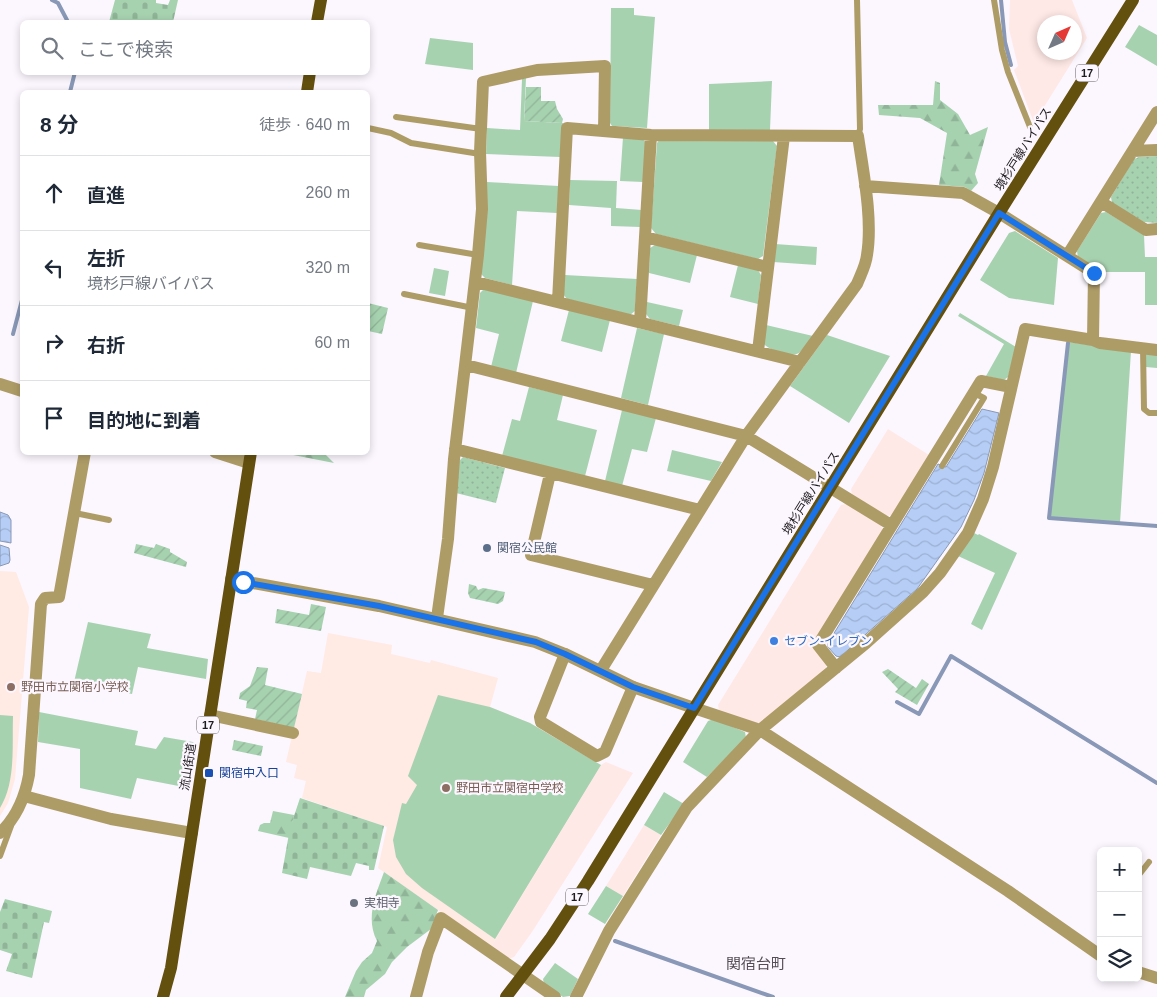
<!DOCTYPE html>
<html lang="ja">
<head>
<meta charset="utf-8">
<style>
	body { margin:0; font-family:Helvetica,"Noto Sans JP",sans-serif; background:#f6f6f7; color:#1f2937 }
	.controls { position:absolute; right:15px; bottom:15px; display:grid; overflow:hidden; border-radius:8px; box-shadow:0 2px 8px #0003 }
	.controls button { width:45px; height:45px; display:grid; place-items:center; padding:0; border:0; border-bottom:1px solid #e0e1e3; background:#fff; color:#1f2937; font:25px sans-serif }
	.compass { position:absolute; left:1037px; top:15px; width:45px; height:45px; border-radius:50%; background:#fff; box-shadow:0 2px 8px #0003; rotate:45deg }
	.stop { position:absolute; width:15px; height:15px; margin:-11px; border:4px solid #1a73e8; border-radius:50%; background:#fff }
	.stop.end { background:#1a73e8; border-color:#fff; box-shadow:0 1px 5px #0008 }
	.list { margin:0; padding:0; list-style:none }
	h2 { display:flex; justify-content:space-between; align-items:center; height:65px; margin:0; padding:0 20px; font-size:21px }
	h2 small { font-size:16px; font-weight:400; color:#747a83 }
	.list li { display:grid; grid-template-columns:32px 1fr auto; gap:15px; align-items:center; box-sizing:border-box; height:75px; padding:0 20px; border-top:1px solid #e0e1e3 }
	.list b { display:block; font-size:19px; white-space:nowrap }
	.list p { margin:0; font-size:16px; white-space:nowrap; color:#747a83 }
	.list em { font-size:16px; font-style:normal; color:#747a83 }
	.icon { flex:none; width:28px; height:28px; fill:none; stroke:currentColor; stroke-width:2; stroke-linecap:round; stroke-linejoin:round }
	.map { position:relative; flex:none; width:1157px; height:997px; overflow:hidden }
	.search { position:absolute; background:#fff; box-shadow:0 2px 8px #0003; left:20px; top:20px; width:350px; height:55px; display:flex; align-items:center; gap:12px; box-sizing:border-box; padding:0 18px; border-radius:8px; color:#747a83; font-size:19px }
	.panel { position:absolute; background:#fff; box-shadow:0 2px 8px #0003; left:20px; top:90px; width:350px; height:365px; border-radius:8px }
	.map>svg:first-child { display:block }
</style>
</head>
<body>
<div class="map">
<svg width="1157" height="997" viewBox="0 0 1157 997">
	<defs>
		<pattern id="forest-firs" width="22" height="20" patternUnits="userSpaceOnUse" patternTransform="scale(1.25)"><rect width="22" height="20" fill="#a7d2b0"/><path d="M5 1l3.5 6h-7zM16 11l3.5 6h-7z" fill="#8fb497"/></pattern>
		<pattern id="cemetery-stones" width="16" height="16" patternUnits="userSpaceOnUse" patternTransform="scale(1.25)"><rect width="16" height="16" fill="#a7d2b0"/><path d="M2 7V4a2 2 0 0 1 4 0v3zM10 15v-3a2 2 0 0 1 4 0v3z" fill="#8fb497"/></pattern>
		<pattern id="park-dots" width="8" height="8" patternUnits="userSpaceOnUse" patternTransform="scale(1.25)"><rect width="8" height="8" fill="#a7d2b0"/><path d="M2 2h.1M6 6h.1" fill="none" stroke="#8fb497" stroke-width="1.8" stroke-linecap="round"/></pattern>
		<pattern id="garden-furrows" width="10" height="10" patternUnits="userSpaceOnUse" patternTransform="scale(1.25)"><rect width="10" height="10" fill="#a7d2b0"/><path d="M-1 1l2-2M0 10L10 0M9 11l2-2" fill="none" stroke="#8fb497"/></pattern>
		<pattern id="water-waves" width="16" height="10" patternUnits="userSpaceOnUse" patternTransform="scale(1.25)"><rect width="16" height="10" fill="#b6cef6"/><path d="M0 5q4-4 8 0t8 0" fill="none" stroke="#9cb0d2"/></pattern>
	</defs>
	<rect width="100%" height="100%" fill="#fcf7fe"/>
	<path fill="#ffe9e6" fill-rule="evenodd" d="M1010,0H1072L1087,38L1034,123L1014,70L1018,66L1009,29ZM1074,22V52H1044V22Z
		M888,429L929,455L892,515L887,516L852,494L851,489Z
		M846,504L881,525L883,531L812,645L826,664V669L761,723L755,724L719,710L718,705L841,505Z
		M606,762L633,773L532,932L514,957L508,959L491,947L601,765Z
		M644,825L661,835L623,896L606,886Z"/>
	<path fill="#ffeae4" d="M0,571L16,572L29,607L15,779L8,803L0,816Z
		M328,633L392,645L391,654L430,663L431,660L498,678L490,707L530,723L601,765L491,947L378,868L387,827L302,798L306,781L294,778L297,765L286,762L307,671L321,673Z"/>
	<path fill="#a7d2b0" d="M611,8H634V15L655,17L647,128L612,126L610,123Z
		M1139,25L1157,35V66L1125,47Z
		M430,38L473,43V70L425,64Z
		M526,78L524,121L563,123L560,157L486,154L487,128L520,130L522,79Z
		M772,81L770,130H709V84Z
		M623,137L642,138L646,143L643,182L620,181Z
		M660,139L773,141L777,146L763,256L758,259L656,234L651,228L657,143Z
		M570,180L617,181L616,208L642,210L640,227L611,226V208L569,205Z
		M487,182L559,186L557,213L517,211L512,285L485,278L481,274Z
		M1106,212L1144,235L1145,257H1157V305H1145V272H1099L1078,258L1077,251L1101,213Z
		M1015,231L1058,258L1054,305L1009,298L980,280L1009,233Z
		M775,244L817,247L816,265L773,262Z
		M655,245L697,255L690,283L649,273L650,248Z
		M738,265L758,270L761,275L758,304L730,297Z
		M434,268L449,271L445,296L429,293Z
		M565,275L637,279L635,311L630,315L567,299L563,294Z
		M484,289L533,301L516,373L491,367L499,334L476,328L480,293Z
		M647,302L683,310L679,326L650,319L646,314Z
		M569,310L610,320L602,352L561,341Z
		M960,313L1016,347L1008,377L1004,380L986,376L1004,344L958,316Z
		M766,325L813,336C809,341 805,348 800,352C793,359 768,350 763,343Z
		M637,328L664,334L648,405L621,398Z
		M827,335L890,356L849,423L790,386Z
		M1069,342L1131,351L1120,523L1050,517Z
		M1145,353L1157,354V368L1146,367Z
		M529,387L563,395L557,420L597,430L585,476L502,456L512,419L520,421Z
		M622,410L656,418L647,452L632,449L622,486L605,481Z
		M672,450L722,462L711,481L667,471Z
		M974,533L978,535L979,534L1017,553L982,630L971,624L995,573L958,556Z
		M88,622L151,634L147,648L208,659L206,679L138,667L132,694L74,682Z
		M438,695L490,707L530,723L601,765L495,939L422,888L406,874L396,857L393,840L402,803L406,804L417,785L408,776Z
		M39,712L138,731L135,745L156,749L164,737L193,742L196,745L189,788L137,778L131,799L80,788V749L38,742Z
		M0,715L13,716C12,746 16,782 0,808Z
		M714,719L745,732L746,738L707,777L683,762L708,721Z
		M664,792L684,804L661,835L644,825Z
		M606,886L623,896L605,924L588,914Z
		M555,963L578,979L570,996L563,997L544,984L543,979Z"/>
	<path fill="url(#forest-firs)" d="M935,81L940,83V100L958,114L970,135L988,127L975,174L978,183L971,191L965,187L939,185L947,133L920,118L879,115L878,105H933Z
		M283,453H324L334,463Z
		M273,811L294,815L289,838L258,831L260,825L264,823H270Z
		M384,872L438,910L431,929L407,947L392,962L385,974L366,990L364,997H345L356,971L362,962L372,953L377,941C365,918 376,894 384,872Z"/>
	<path fill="url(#cemetery-stones)" d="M115,0H156V3L168,5L170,0H178L173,22H109Z
		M300,798L384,826L374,870H369V866L356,863L351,876L310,867L307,879L282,873L290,828Z
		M5,899L52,911L49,923L44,922L32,978L6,971L12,954L0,950V912Z"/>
	<path fill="url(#park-dots)" d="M1157,156V223L1144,222L1112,203L1111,197L1134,159L1139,157Z
		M463,457L505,468L496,503L456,493L459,461Z"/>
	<path fill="url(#garden-furrows)" d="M526,87H541V101H555L557,109L563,119L562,123L524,121Z
		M368,303L388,308L382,334L368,331Z
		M136,544L154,548L156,544L170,549V552L187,562L186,567L134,553Z
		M469,584L476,586L478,590L483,588L505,592L503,601L498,604L470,598L468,593Z
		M311,604L326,607L321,631L275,623L277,609L309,615Z
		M257,667L268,668L265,685L302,694L294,728L255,719L257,710L246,708L247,701L239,699L240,693L250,686Z
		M888,669L916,688L922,679L929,684L917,705L895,692L898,689L882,672Z
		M234,740L263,746L261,756L232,750Z"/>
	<path fill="url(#water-waves)" stroke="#8898b6" d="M982,409L999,413L984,473L974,500L961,527L917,589L840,657L836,656L828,647V643L938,464L946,467Z
		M0,512L8,515L11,520V543L0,541Z
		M0,545L9,548L10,560L9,563L0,566Z"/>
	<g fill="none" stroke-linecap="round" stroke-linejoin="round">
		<path stroke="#8898b6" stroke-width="4" d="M52,0L58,3L68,22
			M1001,0L1005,42L1011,65
			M70,92L75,72
			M13,334L22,300
			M1068,343L1049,518L1157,526
			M897,702L919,714L951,656L1157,783
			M615,941L773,997"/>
		<path stroke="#ae9c67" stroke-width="6" d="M857,0L860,129L858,136
			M994,0L1002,50L1008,72L1030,127
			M396,117L481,129
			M368,128L391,133L411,143L480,154
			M419,245L478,255
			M404,294L473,308
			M1143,348L1144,409L1149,413H1157
			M942,466L984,398L974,393
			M75,513L109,520
			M0,856L11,826
			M1138,876L1149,862"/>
		<path stroke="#ae9c67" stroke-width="12" d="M1133,151L1157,150
			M865,186L963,193L999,213L1094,273L1093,340
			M1101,202L1146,230L1157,229
			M645,237L767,267
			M1067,256L1157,112
			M476,282L800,362
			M558,301L567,128L651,135L858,136C863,171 873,219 867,255C866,265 861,274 857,284L746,436L601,670
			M640,322L651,135
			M758,351L784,136
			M466,365L746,436L891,525
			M0,384L22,391
			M455,449L700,510
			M215,452L249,463
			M550,474L531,555L653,585
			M437,618L448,539L454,459L478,255L482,209L480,152L483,82L537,70L605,66L604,131
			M565,654L540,717L541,722L597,756L605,752L633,687
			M836,668L818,645L981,381L1011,387
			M694,708L760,730L1008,891L1101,956
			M210,715L293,733
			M0,833C17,817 25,797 29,775L41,604L45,598L59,597L85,452
			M1138,972L1157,978
			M416,997L428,952L441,918L555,997
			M576,997L609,931L687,807L760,730L866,643L923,592L940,573L968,533L983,499L993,467L1025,329L1093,340L1100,343L1157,350"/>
		<path stroke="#ae9c67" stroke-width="12" d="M231,579L379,606L535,642L565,654L633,687L694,708
			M24,796L111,819L192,833"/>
		<path stroke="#64500e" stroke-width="12" d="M317,22L321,0
			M307,92L310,72
			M163,997L171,968L251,452
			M506,997L550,939L588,881L999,213L1133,0"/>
	</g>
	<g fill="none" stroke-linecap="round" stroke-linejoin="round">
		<path stroke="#1a73e8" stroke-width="6" d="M243,582L379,606L536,642L565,654L633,687L694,708L999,213L1094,273"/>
	</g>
	<circle fill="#5c6f8a" stroke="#fcf7fe" stroke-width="2" cx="487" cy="548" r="5"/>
	<circle fill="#3f7fe0" stroke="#fcf7fe" stroke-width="2" cx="774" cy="641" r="5"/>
	<g fill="#8d6e63" stroke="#fcf7fe" stroke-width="2">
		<circle cx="11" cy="687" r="5"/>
		<circle cx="446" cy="788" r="5"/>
	</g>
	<rect fill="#1a4fb4" stroke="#fcf7fe" stroke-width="2" x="204" y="768" width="10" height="10" rx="2.5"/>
	<circle fill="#6b7280" stroke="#fcf7fe" stroke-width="2" cx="354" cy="903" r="5"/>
	<g text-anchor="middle" stroke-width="4.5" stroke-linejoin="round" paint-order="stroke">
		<g fill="#fcf7fe" stroke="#615d62" stroke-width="1">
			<rect x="1076" y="64.5" width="22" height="17" rx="4"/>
			<rect x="197" y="716.5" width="22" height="17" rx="4"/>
			<rect x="566" y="888.5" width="22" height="17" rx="4"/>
		</g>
		<g font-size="11" font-weight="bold" fill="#1e1b1f">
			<text x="1087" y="77">17</text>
			<text x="208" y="729">17</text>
			<text x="577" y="901">17</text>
		</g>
		<g font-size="12" fill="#1e1b1f" stroke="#fcf7fe">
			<text transform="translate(1023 149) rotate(-58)" y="4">境杉戸線バイパス</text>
			<text transform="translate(811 493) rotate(-58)" y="4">境杉戸線バイパス</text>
			<text transform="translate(188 767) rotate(-81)" y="4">流山街道</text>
		</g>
		<g font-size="12" fill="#4e5e75" stroke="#fcf7fe" text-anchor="start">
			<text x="497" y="552">関宿公民館</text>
		</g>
		<g font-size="12" fill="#366cbe" stroke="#fcf7fe" text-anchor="start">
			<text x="784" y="645">セブン-イレブン</text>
		</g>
		<g font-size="12" fill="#785e54" stroke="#fcf7fe" text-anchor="start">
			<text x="21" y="691">野田市立関宿小学校</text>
			<text x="456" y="792">野田市立関宿中学校</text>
		</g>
		<g font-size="12" fill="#164399" stroke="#fcf7fe" text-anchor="start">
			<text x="219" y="777">関宿中入口</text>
		</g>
		<g font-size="12" fill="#5b616d" stroke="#fcf7fe" text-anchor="start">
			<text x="364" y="907">実相寺</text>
		</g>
		<g font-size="15" fill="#544c56" stroke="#fcf7fe">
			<text x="756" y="969">関宿台町</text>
		</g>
	</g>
</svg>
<div class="controls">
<button>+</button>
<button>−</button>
<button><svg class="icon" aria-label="layers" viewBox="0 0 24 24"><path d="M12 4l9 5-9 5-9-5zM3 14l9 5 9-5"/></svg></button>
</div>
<svg class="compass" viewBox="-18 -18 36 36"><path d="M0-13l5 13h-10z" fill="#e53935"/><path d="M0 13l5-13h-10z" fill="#747a83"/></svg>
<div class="stop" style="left:243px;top:582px"></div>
<div class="stop end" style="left:1094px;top:273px"></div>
<div class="search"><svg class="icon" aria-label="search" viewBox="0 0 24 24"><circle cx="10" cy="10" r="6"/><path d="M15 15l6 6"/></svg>ここで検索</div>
<section class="panel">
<h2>8 分<small>徒歩 · 640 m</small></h2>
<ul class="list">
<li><svg class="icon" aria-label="ahead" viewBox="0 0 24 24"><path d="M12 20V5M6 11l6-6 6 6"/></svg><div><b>直進</b></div><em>260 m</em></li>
<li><svg class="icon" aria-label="left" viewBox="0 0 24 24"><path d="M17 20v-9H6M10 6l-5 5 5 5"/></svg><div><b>左折</b><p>境杉戸線バイパス</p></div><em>320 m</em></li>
<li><svg class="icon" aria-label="right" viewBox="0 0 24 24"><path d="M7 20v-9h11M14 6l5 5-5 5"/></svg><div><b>右折</b></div><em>60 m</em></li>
<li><svg class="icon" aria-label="arrive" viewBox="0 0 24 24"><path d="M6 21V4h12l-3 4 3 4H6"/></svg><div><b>目的地に到着</b></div></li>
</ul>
</section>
</div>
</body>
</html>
